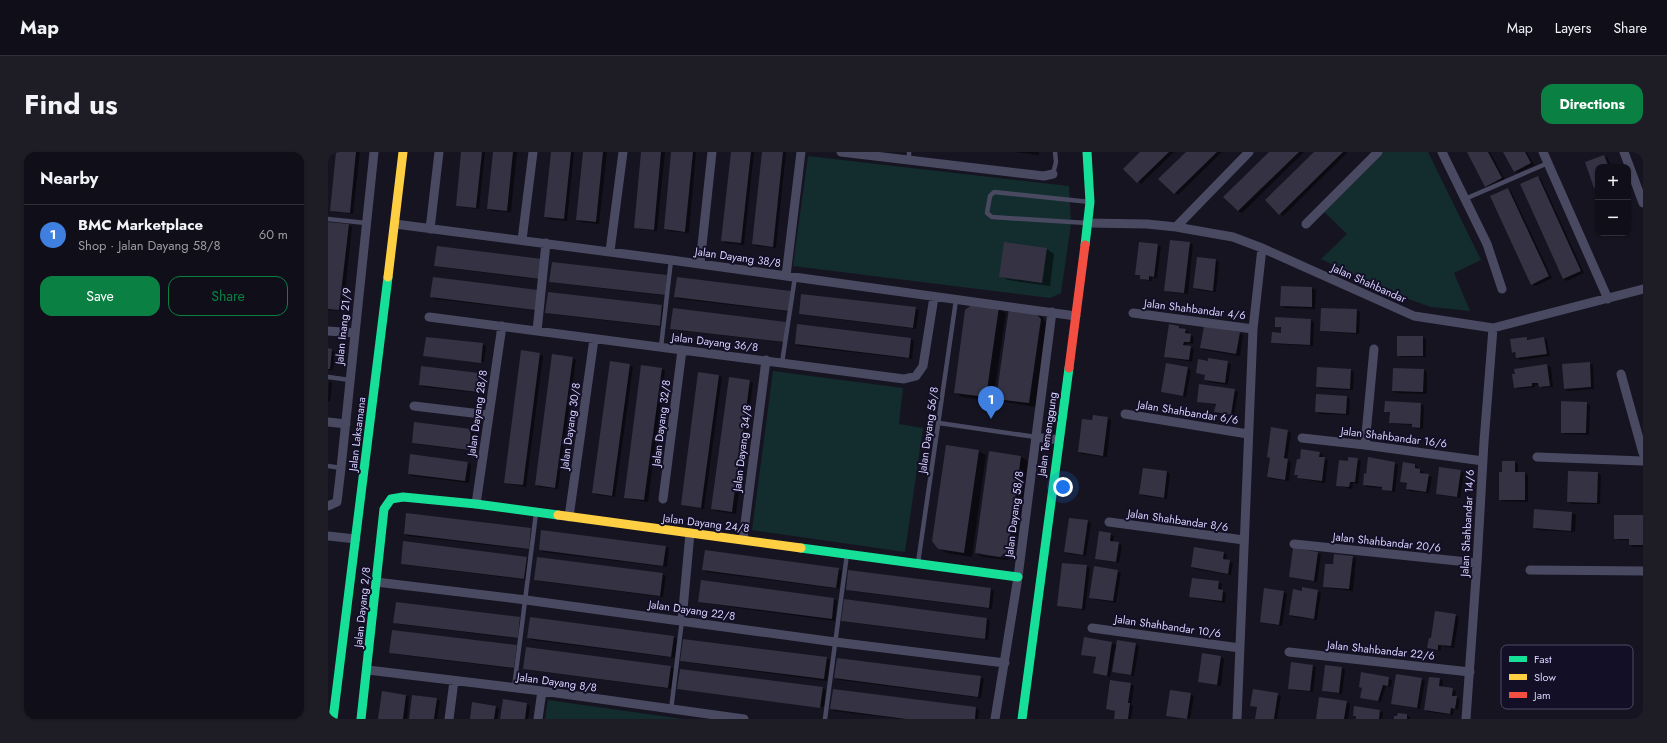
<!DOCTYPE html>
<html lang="en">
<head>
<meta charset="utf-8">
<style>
	body { margin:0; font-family:Jost,sans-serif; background:#1e1d26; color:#f1f3f6 }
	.controls { position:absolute; right:12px; top:12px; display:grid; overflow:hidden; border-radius:8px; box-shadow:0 1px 3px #0004 }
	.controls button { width:36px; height:36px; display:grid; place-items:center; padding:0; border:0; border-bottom:1px solid #302f38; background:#100f19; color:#f1f3f6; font:20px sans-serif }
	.you { position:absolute; left:735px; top:335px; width:14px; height:14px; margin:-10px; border:3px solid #fff; border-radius:50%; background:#1a73e8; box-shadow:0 0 0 6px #1a73e833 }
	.badge { display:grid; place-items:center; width:26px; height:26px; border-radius:50%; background:#0b8043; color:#fff; font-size:13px; font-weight:700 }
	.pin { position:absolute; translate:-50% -33px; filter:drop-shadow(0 1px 2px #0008) }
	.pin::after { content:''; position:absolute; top:21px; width:14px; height:12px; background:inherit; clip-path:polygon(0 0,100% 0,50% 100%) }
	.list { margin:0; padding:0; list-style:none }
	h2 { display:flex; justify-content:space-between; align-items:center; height:52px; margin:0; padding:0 16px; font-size:17px }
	h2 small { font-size:13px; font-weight:400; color:#9c9ca2 }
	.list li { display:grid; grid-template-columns:26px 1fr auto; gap:12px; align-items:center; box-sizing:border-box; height:60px; padding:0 16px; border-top:1px solid #302f38 }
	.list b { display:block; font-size:15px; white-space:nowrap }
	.list p { margin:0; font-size:13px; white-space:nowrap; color:#9c9ca2 }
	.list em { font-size:13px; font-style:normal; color:#9c9ca2 }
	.actions { display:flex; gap:8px; padding:12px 16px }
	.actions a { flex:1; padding:9px 0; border:1px solid #0b8043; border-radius:12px; text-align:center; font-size:14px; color:#0b8043 }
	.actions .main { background:#0b8043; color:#fff }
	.map { position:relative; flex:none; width:1315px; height:567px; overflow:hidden; border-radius:12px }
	header { display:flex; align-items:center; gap:24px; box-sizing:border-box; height:56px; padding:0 20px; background:#100f19; border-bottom:1px solid #302f38 }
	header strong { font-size:19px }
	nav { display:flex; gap:22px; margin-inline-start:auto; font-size:14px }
	.intro { display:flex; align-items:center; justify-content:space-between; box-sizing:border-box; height:96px; padding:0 24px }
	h1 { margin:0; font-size:28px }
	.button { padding:10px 18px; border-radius:12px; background:#0b8043; color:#fff; font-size:14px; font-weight:700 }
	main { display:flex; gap:24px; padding:0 24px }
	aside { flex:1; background:#100f19; border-radius:12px; box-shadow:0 1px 3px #0004 }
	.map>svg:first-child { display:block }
</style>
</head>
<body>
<header>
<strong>Map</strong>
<nav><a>Map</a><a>Layers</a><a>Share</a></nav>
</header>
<div class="intro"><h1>Find us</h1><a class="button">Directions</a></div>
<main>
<aside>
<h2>Nearby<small></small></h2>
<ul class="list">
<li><span class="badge" style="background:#3f7fe0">1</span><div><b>BMC Marketplace</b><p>Shop · Jalan Dayang 58/8</p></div><em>60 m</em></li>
</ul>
<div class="actions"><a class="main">Save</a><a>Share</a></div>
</aside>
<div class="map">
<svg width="1315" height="567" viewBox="0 0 1315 567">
	<rect width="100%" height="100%" fill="#161421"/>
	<path fill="#132c2d" d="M1053,0H1100L1153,108L1126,121L1142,159L1103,155L1063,141L993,107L1019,82L994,58Z
		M480,4L741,34L743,72L733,141L722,146L465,114Z
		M445,219L575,236L571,272L595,276L577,400L424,378Z
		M220,548L355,567H217Z"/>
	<path fill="#0007" fill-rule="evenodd" d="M9,0H32L25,62L6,60L3,58Z
		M134,0H157L151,57L132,55L129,53Z
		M166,0H189L183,60L164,59L160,57Z
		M224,0H246L239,69L221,67L217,65Z
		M256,0H279L271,72L252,70L249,68Z
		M314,0H337L329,79L311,77L307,75Z
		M344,0H368L361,81L340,79L337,77Z
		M404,0H426L416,93L398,91L394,89Z
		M435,0H458L448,96L429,94L425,92Z
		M686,0H711V3Z
		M813,0H846L813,32L796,17Z
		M859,0H894L850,43L832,27Z
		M943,0H976L914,61L910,59Z
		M988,0H1020L955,64L952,62Z
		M1140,0H1162L1177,28L1161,36L1158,34Z
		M1176,0H1199L1206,13L1190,21L1186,19Z
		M1276,4L1280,6L1283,15H1270V37L1267,36L1258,11Z
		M1210,25L1213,27L1256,121L1239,129L1236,127L1193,32Z
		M1180,37L1183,39L1224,126L1208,134L1204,132Z
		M1300,55L1304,67L1300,69Z
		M20,73L24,75L15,159L0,158V81Z
		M843,89L862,91L865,93L860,142L840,140L837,138Z
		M677,91L719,97L726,102L722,134L680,128L672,124Z
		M812,91L830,93L833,95L829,126H824V129L816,128L813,126V124L808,122Z
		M870,106L888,108L891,110L888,140L870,138L866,136Z
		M213,108L215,128L111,115L107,114Z
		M339,124L340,144L226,131L222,129Z
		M350,126L464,160L351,147L347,145Z
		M954,135L984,136L988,138L987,157L957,156L953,154Z
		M209,139L210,159L107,147L104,145Z
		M221,141L334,154L337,156L335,175L222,162L219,160Z
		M587,156L591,158L588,177L475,163L472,162Z
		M670,156L678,161L665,249L634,245L627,240Z
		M1029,158L1032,160L1031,182L997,180L993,179Z
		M706,161L714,165L719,172L708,255L677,250L670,246Z
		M983,168L986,170L985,194L947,192L944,191L954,182V176L948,174Z
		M458,171L459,191L347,178L343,176Z
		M470,173L583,187L586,189L584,207L471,194L468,192Z
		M842,173L851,175L861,180L860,182L866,185L865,192L859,191L858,195L866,197L864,210L840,206L837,204Z
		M912,181L915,183L912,204L876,198L873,196Z
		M1095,185L1098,187V205H1074L1070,203Z
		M1198,186L1202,188L1216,186L1219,188L1222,204L1192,208L1189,206L1188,203L1184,200Z
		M154,192L158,194L156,210L96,204Z
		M0,197L7,200L5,218H0Z
		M194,199L212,202L215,204L198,335L180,332L177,330Z
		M244,206L248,208L230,337L211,335L208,333Z
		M881,207L903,212L900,233L881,230L878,228V223L869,221L880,210Z
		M1261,211L1265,213L1266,237L1240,239L1236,237Z
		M301,213L305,215L287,345L269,343L265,341Z
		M1219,213L1223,215L1225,235L1215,236L1212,232L1207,233V235L1190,237L1187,235L1188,217Z
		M860,216L863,218L858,245L834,240Z
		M334,217L337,219L320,350L300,347L297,345Z
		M1023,218L1026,220L1025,238L993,237L989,235Z
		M1096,218L1099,220V242L1068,241L1065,239Z
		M151,222L154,224L152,241L96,235L92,233Z
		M390,224L394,225L376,357L357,354L354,353Z
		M1,229L4,231L2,250L0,249Z
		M422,229L425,231L408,362L388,359L384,357Z
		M906,238L910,240L906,264L891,262L887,260L888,253L870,249Z
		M1019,245L1022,247L1021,263L992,262L989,260Z
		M1058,250L1093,252L1096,254L1095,277H1089L1085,273L1066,272L1062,270L1063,261L1057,259Z
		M1258,251L1262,253L1261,283L1237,282L1234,280Z
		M766,264L780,266L783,268L779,305L754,302L751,300L765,270Z
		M87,271L143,278L146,280L144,299L88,292L85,290Z
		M960,279L963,281L959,308L963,310L961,329L943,327L940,325L942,306Z
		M650,299L658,303L644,405L619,401L611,397Z
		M662,301L693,305L700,309L687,403L679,408L655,405L648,401ZM654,401L677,404L676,406L654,403Z
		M992,301L995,303V306L1000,308L997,331L974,327L970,326L971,324L967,322Z
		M1041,306L1051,307L1070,313L1067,340L1059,339L1055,336L1039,335L1036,333L1039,323Z
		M1029,307L1033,309L1030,332L1025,331L1024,337L1009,333L1020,310Z
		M1187,310L1190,312V321H1196L1200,323V350L1175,349L1172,347Z
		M140,311L143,313L141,331L84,324L81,322Z
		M1087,313L1090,315V317L1095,320V322L1104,325L1101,341L1082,339L1079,337L1080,332L1073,330Z
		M816,317L839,320L842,322L839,347L816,344L812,342Z
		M1132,319L1136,321L1132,346L1112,343L1109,341Z
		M1270,321L1273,323L1272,352H1244L1240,350Z
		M1207,358L1244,361L1248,363L1247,380L1209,378L1206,376Z
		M1315,364V395H1306L1302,393V388H1291L1287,386Z
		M760,369L763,371L758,404L741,402L737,400Z
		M203,377L206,379L204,398L80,384L77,382Z
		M782,382L786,384L785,390L794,393L791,411L771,408L768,406Z
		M338,395L341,396L339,415L215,400L212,398Z
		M867,396L896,401L899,403L898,409L905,411L903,423L867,417L864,415Z
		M966,397L990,401L993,403L989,430L966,426L962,425Z
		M1024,405L1028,406L1025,439L999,436L996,434L1006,413Z
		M198,406L202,407L199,428L77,413L74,411Z
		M758,414L762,416L757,458L734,455L730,454Z
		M510,417L514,419L511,437L379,420L375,418Z
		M521,419L663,437L666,439L664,457L522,439L519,437Z
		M789,419L793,421L788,451L766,447L762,445Z
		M334,422L338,424L335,445L210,429L207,427Z
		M374,430L506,447L509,449L507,469L374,451L371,449Z
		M890,430L894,432L893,439L898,441L897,451L866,446L863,444Z
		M990,439L993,441L989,468L966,465L962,463L975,440Z
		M956,440L959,442L954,474L936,471L933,469Z
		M517,449L659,467L662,469L660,488L518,470L514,468Z
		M68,451L192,466L196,468L193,487L70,472L66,470Z
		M1127,463L1131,465L1126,496L1113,494V499L1101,496L1104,487Z
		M203,466L346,485L349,487L347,506L204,488L201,486Z
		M757,486L784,491L789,494L808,492L811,494L806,524L785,519L789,497H787L782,525L766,521L769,506L754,502Z
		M189,494L192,496L189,517L65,502L62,500Z
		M199,496L343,515L346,517L344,537L200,518L196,517Z
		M875,502L893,505L896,507L893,534L875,531L872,529Z
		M498,506L502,508L499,529L357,510L353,508Z
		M985,514L988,515L985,540L964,538L961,536Z
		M998,514L1014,516L1017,518L1014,542L998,540L995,538Z
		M353,518L495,536L498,538L496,555L353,537V538L350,537Z
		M1034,521L1064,528L1063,535L1058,534L1053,550L1033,545L1035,536L1032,535Z
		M652,525L656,527L653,546L511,528L507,526Z
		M1094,527L1097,529L1092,557L1068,553L1065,551Z
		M1112,527L1115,529L1114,536L1128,539L1127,545L1132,547L1130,558L1126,557L1125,563L1101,560L1097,558Z
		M803,532L806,534L803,553L805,554L803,567H789L788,560L779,557Z
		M926,538L953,544L949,567H928L930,556L923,553Z
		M55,540L78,544L81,545L79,567H51Z
		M862,542L866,544L862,567L843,565L839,564Z
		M108,547L112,549L109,567H82Z
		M1019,550L1022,552L1020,567H989Z
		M199,552L202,554L200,567H173Z
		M168,555L171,557L169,567H143Z
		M648,556L651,558L650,567H572L506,559L503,557Z
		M1052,559L1055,561L1054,567H1029V565L1026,563Z
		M1079,563L1082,565V567H1067Z"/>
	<path fill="#343243" d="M8,0H28L22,61L2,59Z
		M133,0H154L148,56L128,54Z
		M165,0H185L179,59L159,57Z
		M223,0H243L236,67L216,65Z
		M255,0H275L268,70L248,68Z
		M313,0H333L326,78L306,76Z
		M343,0H365L357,80L336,77Z
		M403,0H423L413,91L393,89Z
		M434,0H455L445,95L424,92Z
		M812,0H841L809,31L795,17Z
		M858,0H889L846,42L830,27Z
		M941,0H971L910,59L895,45Z
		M986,0H1015L951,63L937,48Z
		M1139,0H1160L1174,26L1157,35Z
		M1175,0H1197L1203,11L1186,20Z
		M1276,3L1281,15H1270V35L1266,36L1257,10Z
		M1210,24L1253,119L1235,127L1192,32Z
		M1180,36L1221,124L1203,133L1162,44Z
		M0,70L21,72L11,158L0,157Z
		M842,88L862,90L856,141L836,139Z
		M676,90L719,96L714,131L671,125Z
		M811,90L830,92L826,125L821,124V128L812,127V123H807Z
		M109,94L214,107L212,127L106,114Z
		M869,105L888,107L885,139L865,136Z
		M224,110L339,123L337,143L221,130Z
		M105,125L210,138L207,158L102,145Z
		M349,125L463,139L461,159L346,145Z
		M953,134L984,135V155L952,154Z
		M220,140L334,153L332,174L217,161Z
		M473,142L588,155L585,176L471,162Z
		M645,152L671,155L658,245L626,241L637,158Z
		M345,156L458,170L456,190L342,177Z
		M681,156L707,160L713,167L701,251L668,247Z
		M993,156L1029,157L1028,181L992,179Z
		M947,165L983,167L982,193L943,191L944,180L953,181V175H947Z
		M469,172L583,186L581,206L467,192Z
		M841,172L851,174V176L858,177L857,181L863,182L862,190H856L855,193L863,194L861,208L836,205Z
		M876,174L912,180L908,202L872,196Z
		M1069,184H1095V204H1069Z
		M98,185L155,191L153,211L95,204Z
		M1199,185V188L1216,185L1219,202L1188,206L1187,200L1184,201L1182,187Z
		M0,196L4,197L2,217H0Z
		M193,198L212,201L195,333L176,331Z
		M224,202L245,205L227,336L207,333Z
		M880,206L900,209L897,231L876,228L877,223L868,221L870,207L880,209Z
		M282,209L302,212L284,344L264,341Z
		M1262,210L1263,235L1236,237L1234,212Z
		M838,211L860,215L855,244L833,240Z
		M1219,212L1222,234L1211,235L1210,231H1204V234L1186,236L1184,222H1187L1186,217Z
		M313,213L334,216L316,348L296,346Z
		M93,214L151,221L149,240L91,233Z
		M989,215L1023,217L1022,237L988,235Z
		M1065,216L1096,217L1095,240L1064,239Z
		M370,220L391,223L373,356L353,353Z
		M401,225L422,228L404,360L383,357Z
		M871,232L907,237L903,263L886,260L888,252L869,250Z
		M988,242L1019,244L1018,262L987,260Z
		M1057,249L1093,251L1092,276L1084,275V272L1061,271L1062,260H1056Z
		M1233,249L1259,250L1258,281H1233Z
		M765,263L780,265L775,304L750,300L754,267L764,268Z
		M86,270L143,277L141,298L84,291Z
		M943,275L960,278L956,306L960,307L957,328L939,325L942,306L939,305Z
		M618,293L651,298L636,401L610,397L604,389Z
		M973,297L992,300L991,305H997L994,329L969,326L970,323H966L969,307H972Z
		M661,299L693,304L680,399L672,405L647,401Z
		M82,302L140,310L137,329L80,322Z
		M1020,305L1030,306L1027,330H1022L1021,335L1008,334L1011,308L1020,309Z
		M1040,305L1067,310L1064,339L1054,338V335L1035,333L1036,321L1038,322Z
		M1174,309H1187V320H1197V348H1171V320H1174Z
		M1075,310L1087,312V316L1092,317V321L1101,322L1098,340L1078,337L1079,331L1072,330Z
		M1111,315L1133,318L1129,345L1108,342Z
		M815,316L839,319L836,346L811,342Z
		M1240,319L1270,320L1269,351L1239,350Z
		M1206,357L1244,360L1243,379L1205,376Z
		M78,361L203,376L201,397L76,382Z
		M1286,363H1315V393H1301V387H1286Z
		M741,366L760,368L755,403L736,400Z
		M213,378L338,394L335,414L211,398Z
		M771,379L783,381L782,389L791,390L788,410L767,407Z
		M75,389L199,405L196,427L73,412Z
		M866,395L896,400L895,407L902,408L900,422L863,415Z
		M965,396L990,400L986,429L961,425Z
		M377,398L511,416L508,436L374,418Z
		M1006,402L1025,404L1021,437L995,435L997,412H1005Z
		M209,405L335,421L332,444L206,428Z
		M734,411L759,413L754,457L729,454Z
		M766,414L790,418L785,449L761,446Z
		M520,418L663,436L661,456L518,438Z
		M864,426L891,429L890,437L895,438L894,449L861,445Z
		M373,428L506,446L504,467L370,450Z
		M974,435L990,438L986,467L961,463L965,437L974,439Z
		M936,436L956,439L951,473L932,470Z
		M516,447L659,466L657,487L513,469Z
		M68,450L192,465L190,486L65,471Z
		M1107,459L1128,462L1123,494L1110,493V498L1099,496L1101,486H1103Z
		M202,465L346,484L343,505L199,486Z
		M64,478L189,493L186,516L61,501Z
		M756,485L784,490L779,524L765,521L768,505L753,503Z
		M355,487L499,505L496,527L352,509Z
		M789,488L808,491L803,523L784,520Z
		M198,495L343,514L340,536L195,517Z
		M874,501L893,504L889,533L870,530Z
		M509,506L653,524L650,545L506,526Z
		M963,510L985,513L982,539L960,537Z
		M997,513L1014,515L1011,541L994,539Z
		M352,517L495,535L492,556L349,537Z
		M1033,520L1061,525L1060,534L1055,533L1050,549L1032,546L1034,536L1031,535Z
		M1068,522L1094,526L1089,556L1063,552Z
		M1101,525L1112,526L1111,534L1125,536L1124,544H1129L1127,557L1123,556L1122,562L1096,558Z
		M782,528L803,531L800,551H802L800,567H786L787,559L778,557Z
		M505,537L648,555L647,567H578L502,557Z
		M925,537L950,541L946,567H927L929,555L922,554Z
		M842,538L863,541L859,567L838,564Z
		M54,539L78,543L75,567H50Z
		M84,543L109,546L106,567H81Z
		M991,545L1019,549L1016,567H988Z
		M175,547L199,551L197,567H172Z
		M144,550L168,554L166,567H142Z
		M1026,554L1052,558L1051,567H1028V564H1025Z
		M1070,561L1079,562V567H1066V564H1069Z"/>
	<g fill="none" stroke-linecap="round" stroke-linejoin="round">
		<path stroke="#4a4962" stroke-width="4.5" d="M581,7V0
			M725,22L728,10L727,0
			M1137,47L1220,11
			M0,67L38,71
			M759,71L664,65L659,61L662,44L666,40L762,50
			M333,195L343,108
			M454,211L467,125
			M0,225L22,228
			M611,271L708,285
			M0,314L13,316
			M590,411L628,148
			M186,536L208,361
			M343,558L354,468
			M497,567L519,402"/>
		<path stroke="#4a4962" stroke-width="9" d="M513,0L716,24L725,22
			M1114,0L1159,92L1174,137
			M1215,0L1280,147
			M1296,0L1315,51
			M760,71L819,72L848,75L905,85L934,96L1086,164L1165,176L1315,137
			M67,72L343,108L748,164
			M978,72L1050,0
			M848,75L921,0
			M102,77L111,0
			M194,88L205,0
			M282,99L295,0
			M372,112L384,0
			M458,124L473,0
			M805,161L925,177
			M101,165L576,227L588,224L595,214L606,145
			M0,179L27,181
			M209,179L218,91
			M1293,222L1315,301
			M86,254L161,263
			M797,262L920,282
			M0,270L18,272
			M708,285L731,288
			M974,286L1037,293L1155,309
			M1037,293L1046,197
			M1209,305L1315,309
			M335,347L354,198
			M148,352L174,174
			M0,354L9,350L13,316L46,0
			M241,365L266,187
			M781,370L916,388
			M0,384L28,387
			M415,387L438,208
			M966,392L1149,411
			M1202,418L1315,419
			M48,430L198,448L507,490L677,511
			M354,468L362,381
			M764,476L912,496
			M961,500L1142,520
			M40,518L214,539L416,567
			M121,567L126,529
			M210,567L214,539
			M667,567L690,425L724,160
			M909,567L925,177L934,96
			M1138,567L1149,411L1156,290L1165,176"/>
		<path stroke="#16e098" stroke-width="9" d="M757,93L762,50L759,0
			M473,396L690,425
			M5,567L60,125
			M33,567L56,357L63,347L75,345L148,352L230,363
			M694,567L741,216"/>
		<path stroke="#ffcf43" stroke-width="9" d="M60,125L75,0
			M230,363L473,396"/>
		<path stroke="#f24e42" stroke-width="9" d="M741,216L757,93"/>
	</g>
	<g text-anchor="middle" stroke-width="4" stroke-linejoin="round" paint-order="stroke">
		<g font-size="11" fill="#d9d4ff" stroke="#130f26">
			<text transform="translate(410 105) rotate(8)" y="4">Jalan Dayang 38/8</text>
			<text transform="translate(1041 131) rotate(24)" y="4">Jalan Shahbandar</text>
			<text transform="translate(867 157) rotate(7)" y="4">Jalan Shahbandar 4/6</text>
			<text transform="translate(15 174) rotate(-84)" y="4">Jalan Inang 21/9</text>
			<text transform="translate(387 190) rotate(7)" y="4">Jalan Dayang 36/8</text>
			<text transform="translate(860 260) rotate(9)" y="4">Jalan Shahbandar 6/6</text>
			<text transform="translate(149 261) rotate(-82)" y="4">Jalan Dayang 28/8</text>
			<text transform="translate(333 271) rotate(-83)" y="4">Jalan Dayang 32/8</text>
			<text transform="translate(242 274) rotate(-82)" y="4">Jalan Dayang 30/8</text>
			<text transform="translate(600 278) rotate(-82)" y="4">Jalan Dayang 56/8</text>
			<text transform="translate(29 282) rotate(-83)" y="4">Jalan Laksamana</text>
			<text transform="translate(719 282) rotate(-82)" y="4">Jalan Temenggung</text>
			<text transform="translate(1066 285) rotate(7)" y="4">Jalan Shahbandar 16/6</text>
			<text transform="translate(414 296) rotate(-83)" y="4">Jalan Dayang 34/8</text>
			<text transform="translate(686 362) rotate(-83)" y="4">Jalan Dayang 58/8</text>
			<text transform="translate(850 368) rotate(8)" y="4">Jalan Shahbandar 8/6</text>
			<text transform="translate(378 371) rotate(7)" y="4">Jalan Dayang 24/8</text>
			<text transform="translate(1139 371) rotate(-87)" y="4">Jalan Shahbandar 14/6</text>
			<text transform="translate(1059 390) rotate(6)" y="4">Jalan Shahbandar 20/6</text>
			<text transform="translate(34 455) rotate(-84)" y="4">Jalan Dayang 2/8</text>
			<text transform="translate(364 458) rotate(8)" y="4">Jalan Dayang 22/8</text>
			<text transform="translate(840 474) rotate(8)" y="4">Jalan Shahbandar 10/6</text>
			<text transform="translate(1053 498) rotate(6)" y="4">Jalan Shahbandar 22/6</text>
			<text transform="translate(229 530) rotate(8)" y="4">Jalan Dayang 8/8</text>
		</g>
	</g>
	<rect x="1173" y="493" width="132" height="64" rx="6" fill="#130f26" stroke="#4e4a67" stroke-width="1"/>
	<rect x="1181" y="504" width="18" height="6" fill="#16e098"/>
	<rect x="1181" y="522" width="18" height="6" fill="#ffcf43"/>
	<rect x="1181" y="540" width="18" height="6" fill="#f24e42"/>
	<g font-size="11" fill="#d9d4ff">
		<text x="1206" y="511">Fast</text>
		<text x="1206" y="529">Slow</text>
		<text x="1206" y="547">Jam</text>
	</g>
</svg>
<div class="controls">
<button>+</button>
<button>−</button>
</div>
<div class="you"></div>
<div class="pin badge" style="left:663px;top:267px;background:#3f7fe0">1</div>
</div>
</main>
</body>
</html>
